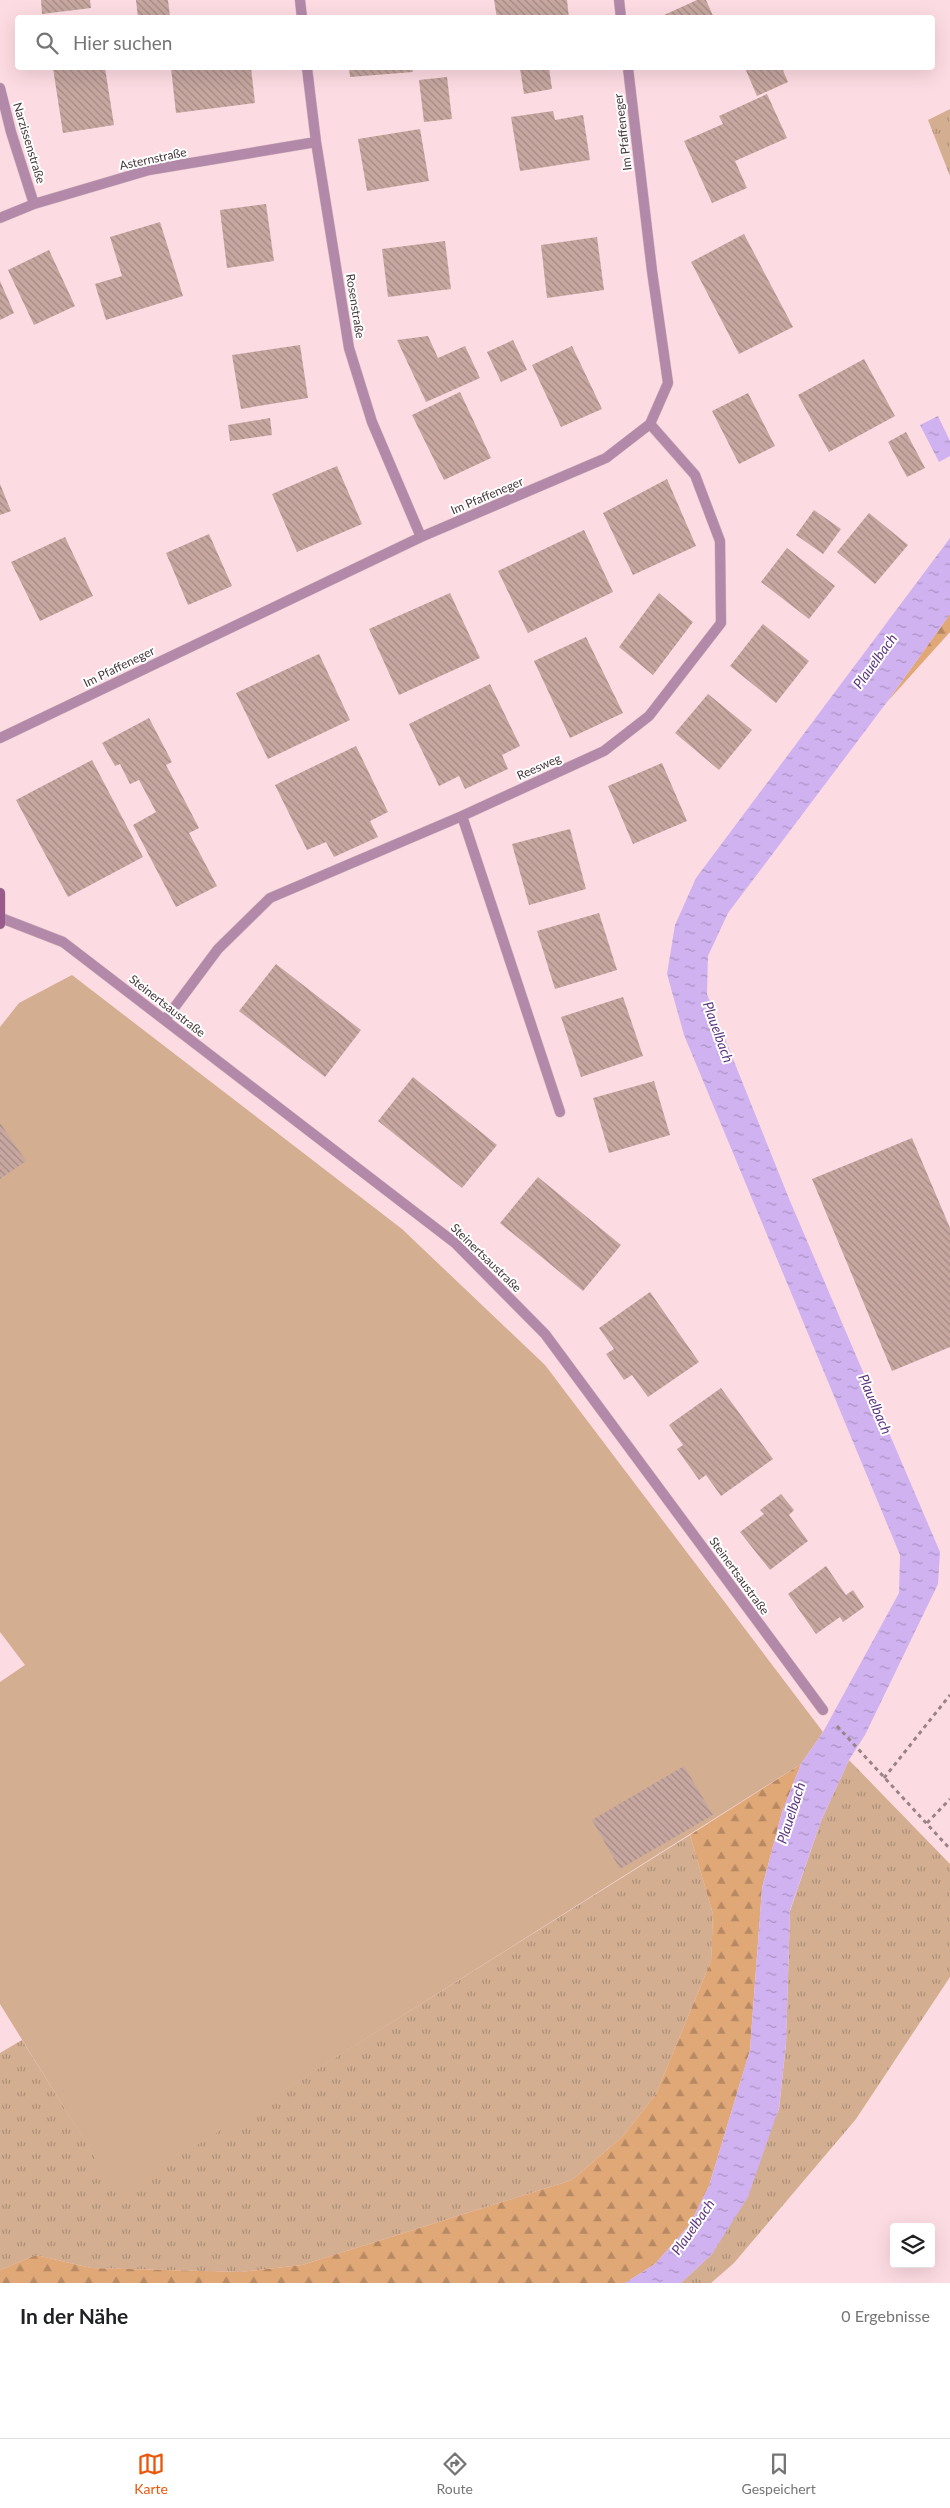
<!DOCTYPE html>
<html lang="de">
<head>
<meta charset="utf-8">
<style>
	body { margin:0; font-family:Lato,sans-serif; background:#f2f2f2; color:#202124 }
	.controls { position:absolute; right:15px; bottom:15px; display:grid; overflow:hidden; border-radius:5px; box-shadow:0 5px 20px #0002 }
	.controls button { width:45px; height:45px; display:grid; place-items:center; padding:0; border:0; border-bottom:1px solid #e0e0e0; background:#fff; color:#202124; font:25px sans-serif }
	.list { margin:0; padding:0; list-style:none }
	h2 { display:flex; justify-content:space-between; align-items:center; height:65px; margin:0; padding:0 20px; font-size:21px }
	h2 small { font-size:16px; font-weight:400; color:#757577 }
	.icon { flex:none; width:28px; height:28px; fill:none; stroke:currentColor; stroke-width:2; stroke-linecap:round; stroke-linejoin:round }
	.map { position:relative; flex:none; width:950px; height:2283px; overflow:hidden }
	.search { position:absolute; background:#fff; box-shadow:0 5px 20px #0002; left:15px; right:15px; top:15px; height:55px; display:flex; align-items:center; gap:12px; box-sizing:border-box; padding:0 18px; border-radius:5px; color:#757577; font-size:19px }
	.sheet { height:155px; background:#fff }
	nav { display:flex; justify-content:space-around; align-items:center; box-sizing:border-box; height:70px; border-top:1px solid #e0e0e0; background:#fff; font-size:14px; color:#757577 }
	nav a { display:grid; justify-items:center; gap:2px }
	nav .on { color:#ea580c }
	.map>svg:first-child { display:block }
</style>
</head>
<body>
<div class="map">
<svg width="950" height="2283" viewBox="0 0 950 2283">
	<defs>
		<pattern id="grass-tufts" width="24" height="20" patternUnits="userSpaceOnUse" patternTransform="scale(1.25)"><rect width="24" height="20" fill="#d3ae90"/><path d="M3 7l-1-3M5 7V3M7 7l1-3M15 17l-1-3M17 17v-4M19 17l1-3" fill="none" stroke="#ad8f77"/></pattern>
		<pattern id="forest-firs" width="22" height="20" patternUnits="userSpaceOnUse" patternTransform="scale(1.25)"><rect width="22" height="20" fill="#e0a777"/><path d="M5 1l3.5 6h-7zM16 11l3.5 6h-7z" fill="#b78963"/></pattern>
		<pattern id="water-ripples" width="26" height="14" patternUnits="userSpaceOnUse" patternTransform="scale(1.25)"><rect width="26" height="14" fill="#d0b2f0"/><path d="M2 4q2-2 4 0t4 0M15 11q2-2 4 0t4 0" fill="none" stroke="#ab92c4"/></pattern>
		<pattern id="building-back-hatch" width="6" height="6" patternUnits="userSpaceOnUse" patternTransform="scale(1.25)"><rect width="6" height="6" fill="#c7a7a0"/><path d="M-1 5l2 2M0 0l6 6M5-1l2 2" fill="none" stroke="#a38984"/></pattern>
	</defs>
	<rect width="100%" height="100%" fill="#fddbe2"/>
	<path fill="url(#grass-tufts)" d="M950,109V176L928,120Z
		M849,1760L950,1864V1977L856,2119L734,2263L711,2283H681L712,2254L779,2109L786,2044L790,1911L821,1821Z
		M690,1835L713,1914L711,1961L656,2094L623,2136L572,2180L302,2265L240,2272L91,2268L36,2255L0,2270V2053L22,2040L118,2194Z"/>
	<path fill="url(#forest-firs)" d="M950,614V632L887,702Z
		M801,1764L782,1812L762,1888L750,2050L709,2186L690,2224L655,2264L625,2283H0V2270L36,2255L91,2268L240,2272L302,2265L572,2180L623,2136L656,2094L711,1961L713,1914L690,1835Z"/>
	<path fill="#d3ae90" d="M72,975L402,1229L545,1365L823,1732L801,1764L118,2195L0,2004V1682L25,1665L0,1632V1027L19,1003Z"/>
	<path fill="url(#water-ripples)" d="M938,416L950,441V456L939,462L920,425Z
		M950,538V614L887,702L728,913L708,956L707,994L790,1201L940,1552L938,1584L865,1735L849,1760L821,1821L790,1910L786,2044L779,2108L748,2197L712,2254L681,2283H625L655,2264L690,2224L709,2186L750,2050L762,1888L782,1812L801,1764L823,1732L899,1593L900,1555L684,1035L667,974L675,925L696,878Z"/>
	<path fill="url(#building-back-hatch)" d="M41,0H90L91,8L42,14Z
		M136,0H168L170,17L138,18Z
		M494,0H567L569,18H497Z
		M697,0H706L714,18H665L664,15Z
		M53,68H105L114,125L63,133Z
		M171,68H251L255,103L176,113Z
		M349,68H412L413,72L350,77Z
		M520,68H549L552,89L524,94Z
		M745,68H782L788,82L757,96Z
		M447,77L452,119L424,122L419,80Z
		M767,94L787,138L735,161L747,188L712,203L684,141L723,124L719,116Z
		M553,111L555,120L583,115L590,160L520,171L511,117Z
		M420,129L429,181L367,191L358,139Z
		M266,204L274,261L227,268L220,210Z
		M160,222L183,296L106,320L95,284L122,276L110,237Z
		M744,234L793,327L739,354L691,262Z
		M597,237L604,290L547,298L541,245Z
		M445,241L451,289L388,297L382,249Z
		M49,250L75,306L34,325L8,270Z
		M0,281L14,313L0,320Z
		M428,336L438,358L465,346L480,378L426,402L397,340Z
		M513,340L527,370L501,382L487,352Z
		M300,345L308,398L241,409L232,355Z
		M572,346L602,409L561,427L532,365Z
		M864,359L895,416L829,452L798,395Z
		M460,392L491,458L444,480L412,415Z
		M748,393L775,446L739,464L712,411Z
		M270,418L272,435L230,441L228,425Z
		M906,432L925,468L907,477L888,442Z
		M337,466L362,524L297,552L272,494Z
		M667,479L696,546L633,575L603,513Z
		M0,484L11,511L0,515Z
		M814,510L841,529L823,554L796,535Z
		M869,513L908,545L875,584L837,552Z
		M584,530L613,592L528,633L498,571Z
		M209,534L232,586L188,605L166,553Z
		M65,537L93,596L40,621L11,562Z
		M787,548L835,586L809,619L761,582Z
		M450,593L480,658L399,695L369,629Z
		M659,593L693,622L653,675L619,647Z
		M763,624L809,661L776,703L730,666Z
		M586,637L623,713L570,738L534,661Z
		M319,654L350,720L268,759L236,693Z
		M490,684L520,746L502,755L508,769L465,789L459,776L439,786L409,724Z
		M708,694L752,730L719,770L675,733Z
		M149,718L172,762L166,765L199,828L189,833L217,886L176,907L133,825L156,812L139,780L130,784L120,764L115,766L102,743Z
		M356,746L388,812L370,821L378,837L334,857L326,842L307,850L275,785Z
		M92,760L143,857L68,897L16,800Z
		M662,763L687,821L633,844L608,786Z
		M570,829L586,889L529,905L512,844Z
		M599,913L617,970L555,989L537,931Z
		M276,964L361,1030L325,1077L239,1011Z
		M623,997L643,1056L581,1077L561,1017Z
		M413,1077L497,1145L462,1188L378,1121Z
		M654,1081L670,1135L609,1153L593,1098Z
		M0,1123L26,1161L0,1179Z
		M912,1138L950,1228V1347L892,1371L812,1179Z
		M538,1177L621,1245L583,1291L500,1223Z
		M650,1292L699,1362L648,1397L632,1375L624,1380L606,1354L614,1349L599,1328Z
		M721,1388L773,1459L721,1496L706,1475L699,1480L677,1449L683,1445L669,1425Z
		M781,1494L794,1510L789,1515L808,1541L770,1570L740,1532L764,1514L760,1510Z
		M826,1566L846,1595L853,1590L864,1607L843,1622L840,1617L816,1634L788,1594Z
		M684,1766L713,1815L620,1869L592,1820Z"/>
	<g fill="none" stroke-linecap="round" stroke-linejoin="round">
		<g stroke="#d8bac1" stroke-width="11">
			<path id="street" d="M300,0L302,18
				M619,0L621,18
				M307,68L316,142L349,348L372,422L421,537
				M0,88L11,132L34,204
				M0,218L34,204L149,170L316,142
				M0,738L421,537L606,458L650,424L668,383L652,271L628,68
				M462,816L560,1112
				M1,918L63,942L455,1243L545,1334L823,1710
				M165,1020L218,949L270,898L462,816L604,751L649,716L721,623L720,541L695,475L650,424"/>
		</g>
		<g stroke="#d8bac1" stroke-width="11">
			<path id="secondary" d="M0,893V924"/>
		</g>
		<path stroke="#9a8388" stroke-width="3" stroke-dasharray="4 4" stroke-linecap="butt" d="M837,1726L950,1849
			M884,1778L950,1695
			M927,1823L950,1799"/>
		<use href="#street" stroke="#b389a9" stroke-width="10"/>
		<use href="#secondary" stroke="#985b8b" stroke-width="10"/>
	</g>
	<g text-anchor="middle" stroke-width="4" stroke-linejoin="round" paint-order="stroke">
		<g font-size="12" fill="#46383b" stroke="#fff">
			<text transform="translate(623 132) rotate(-97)" y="4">Im Pfaffeneger</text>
			<text transform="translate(29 143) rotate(73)" y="4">Narzissenstraße</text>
			<text transform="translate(153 159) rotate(-12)" y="4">Asternstraße</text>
			<text transform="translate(355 306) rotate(81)" y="4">Rosenstraße</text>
			<text transform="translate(487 496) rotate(-23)" y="4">Im Pfaffeneger</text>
			<text transform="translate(119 667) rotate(-26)" y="4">Im Pfaffeneger</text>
			<text transform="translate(539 767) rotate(-24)" y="4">Reesweg</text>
			<text transform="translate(167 1006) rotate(38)" y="4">Steinertsaustraße</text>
			<text transform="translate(486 1258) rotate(44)" y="4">Steinertsaustraße</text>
			<text transform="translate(739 1576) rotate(54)" y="4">Steinertsaustraße</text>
		</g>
		<g font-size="14" font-style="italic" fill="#5d367f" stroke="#fff">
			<text transform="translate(875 661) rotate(-54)" y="5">Plauelbach</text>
			<text transform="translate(718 1032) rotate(70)" y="5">Plauelbach</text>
			<text transform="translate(875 1404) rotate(67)" y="5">Plauelbach</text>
			<text transform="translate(791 1813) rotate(-72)" y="5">Plauelbach</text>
			<text transform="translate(693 2227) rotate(-55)" y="5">Plauelbach</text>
		</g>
	</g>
</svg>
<div class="controls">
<button><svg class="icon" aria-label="layers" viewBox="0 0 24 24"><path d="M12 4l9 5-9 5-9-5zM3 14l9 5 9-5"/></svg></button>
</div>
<div class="search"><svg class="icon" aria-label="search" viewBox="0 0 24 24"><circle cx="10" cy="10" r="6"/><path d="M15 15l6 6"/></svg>Hier suchen</div>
</div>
<section class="sheet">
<h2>In der Nähe<small>0 Ergebnisse</small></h2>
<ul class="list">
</ul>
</section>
<nav>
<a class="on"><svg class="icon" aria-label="map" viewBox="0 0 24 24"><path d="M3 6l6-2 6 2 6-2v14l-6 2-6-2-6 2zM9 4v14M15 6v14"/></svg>Karte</a>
<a><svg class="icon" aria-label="directions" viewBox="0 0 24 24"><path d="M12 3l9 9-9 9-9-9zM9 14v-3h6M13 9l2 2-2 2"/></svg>Route</a>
<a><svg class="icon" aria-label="saved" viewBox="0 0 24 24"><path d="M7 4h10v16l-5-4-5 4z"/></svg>Gespeichert</a>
</nav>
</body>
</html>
